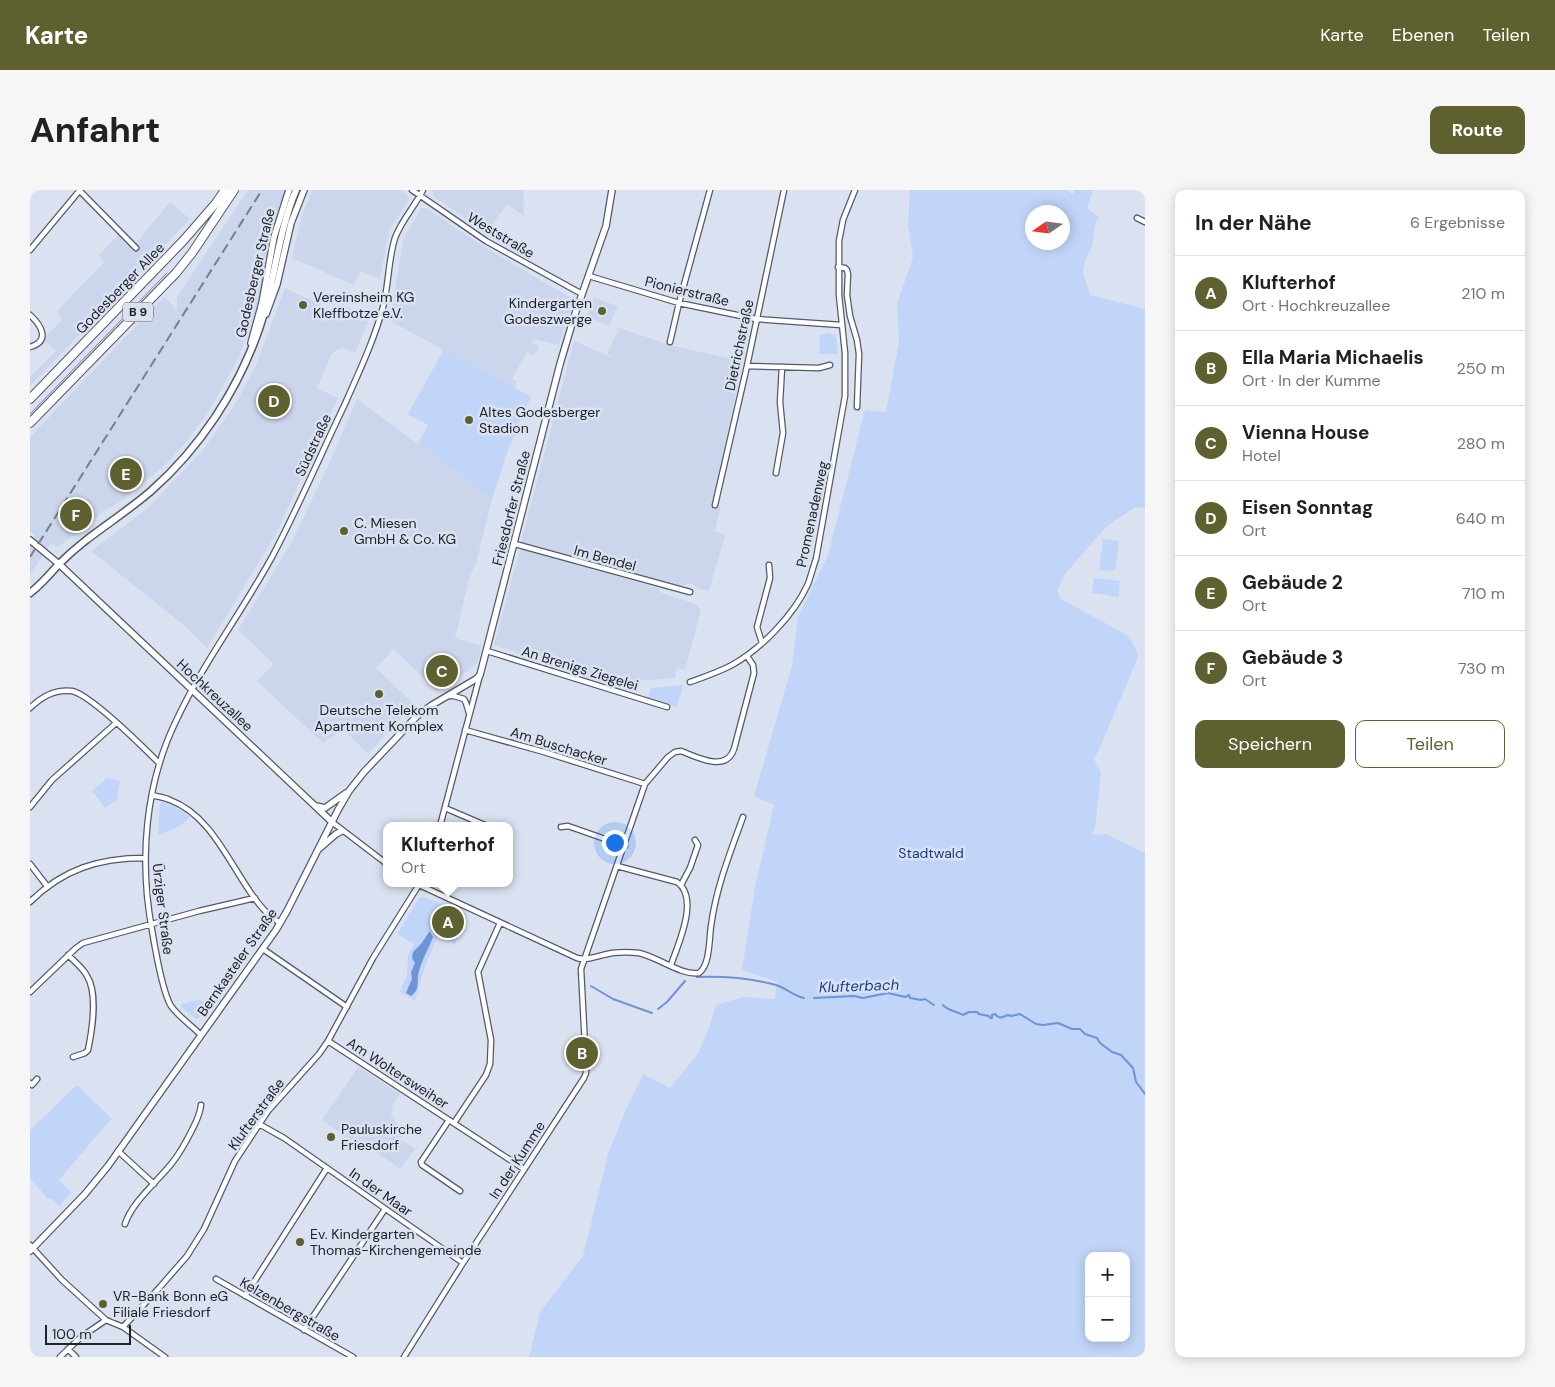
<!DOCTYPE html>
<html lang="de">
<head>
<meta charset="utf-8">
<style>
	body { margin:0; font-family:"DM Sans",sans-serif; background:#f6f6f6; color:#202124 }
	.controls { position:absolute; right:15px; bottom:15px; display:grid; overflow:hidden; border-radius:10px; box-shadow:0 2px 12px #0003 }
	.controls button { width:45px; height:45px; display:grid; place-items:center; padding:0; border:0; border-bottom:1px solid #e0e0e0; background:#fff; color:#202124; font:25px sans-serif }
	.compass { position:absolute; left:995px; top:15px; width:45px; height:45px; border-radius:50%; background:#fff; box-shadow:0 2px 12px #0003; rotate:257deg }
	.scale { position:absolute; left:15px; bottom:12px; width:86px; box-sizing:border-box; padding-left:5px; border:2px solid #202328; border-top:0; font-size:14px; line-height:18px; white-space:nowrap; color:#202328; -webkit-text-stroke:4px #dae2f2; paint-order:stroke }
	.you { position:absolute; left:584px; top:652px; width:18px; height:18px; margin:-12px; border:4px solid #fff; border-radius:50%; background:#1a73e8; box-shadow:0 0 0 8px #1a73e833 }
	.badge { display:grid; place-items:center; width:32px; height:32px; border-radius:50%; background:#5e612f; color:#fff; font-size:16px; font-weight:700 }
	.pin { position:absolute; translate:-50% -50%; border:2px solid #fff; box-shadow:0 1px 5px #0006 }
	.popup { position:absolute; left:353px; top:632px; width:130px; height:65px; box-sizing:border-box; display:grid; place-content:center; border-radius:10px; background:#fff; filter:drop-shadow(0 1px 4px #0005); font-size:16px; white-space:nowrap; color:#757577 }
	.popup b { font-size:19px; color:#202124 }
	.popup::after { content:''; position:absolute; left:50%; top:100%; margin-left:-10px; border:10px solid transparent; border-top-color:#fff }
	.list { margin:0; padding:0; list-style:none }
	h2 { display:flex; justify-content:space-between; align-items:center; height:65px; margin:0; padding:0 20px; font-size:21px }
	h2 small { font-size:16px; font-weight:400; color:#757577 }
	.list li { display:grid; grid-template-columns:32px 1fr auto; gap:15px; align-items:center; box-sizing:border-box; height:75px; padding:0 20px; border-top:1px solid #e0e0e0 }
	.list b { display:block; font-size:19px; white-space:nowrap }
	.list p { margin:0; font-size:16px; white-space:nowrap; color:#757577 }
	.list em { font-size:16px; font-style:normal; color:#757577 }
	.actions { display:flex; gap:10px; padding:15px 20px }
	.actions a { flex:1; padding:11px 0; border:1px solid #5e612f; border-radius:10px; text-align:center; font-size:18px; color:#5e612f }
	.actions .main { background:#5e612f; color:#fff }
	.map { position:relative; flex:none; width:1115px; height:1167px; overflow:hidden; border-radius:10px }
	header { display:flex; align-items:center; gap:30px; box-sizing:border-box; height:70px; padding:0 25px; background:#5e612f; color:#fff }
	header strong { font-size:24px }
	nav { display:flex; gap:28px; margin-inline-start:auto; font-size:18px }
	.intro { display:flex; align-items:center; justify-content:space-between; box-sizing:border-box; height:120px; padding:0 30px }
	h1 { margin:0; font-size:35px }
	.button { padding:12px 22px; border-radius:10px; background:#5e612f; color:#fff; font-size:18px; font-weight:700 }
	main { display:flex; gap:30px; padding:0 30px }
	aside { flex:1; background:#fff; border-radius:10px; box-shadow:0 2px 12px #0003 }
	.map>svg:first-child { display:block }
</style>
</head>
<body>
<header>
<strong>Karte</strong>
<nav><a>Karte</a><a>Ebenen</a><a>Teilen</a></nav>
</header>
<div class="intro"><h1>Anfahrt</h1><a class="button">Route</a></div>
<main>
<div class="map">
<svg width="1115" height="1167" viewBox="0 0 1115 1167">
	<rect width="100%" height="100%" fill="#dae2f2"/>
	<path fill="#cbd6ec" d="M218,0H255L244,33L227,117L221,135L208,169L188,205L175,227L156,252L135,275L95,308L73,322L28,357L21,353L0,385V353L5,345L0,341V247L134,107L147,120V107Z
		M282,0H370L377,5L379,9L378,12L359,40L350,89L331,81L324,95L262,68L272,25Z
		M403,0H493L494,26L477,14L457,43L403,6Z
		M140,12L160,29L0,196V187L26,161L13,149L32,130L27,121L74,72L68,66L92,41L106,53Z
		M391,18H396L448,53L541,108L543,111L529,155L503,149L502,153L509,156L507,163H505L504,166L497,162L482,189L487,192L484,198L360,131L373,50Z
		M255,98L311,124L316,116L340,127L325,163L312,158L306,160L301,165L287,198L308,208L246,344L177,458L150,432L61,361L96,335L120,316L173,260L207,211L226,175Z
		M564,108L588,116L579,136L557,126Z
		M589,138L643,156L713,171L682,314L691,316L685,341L695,345L679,401L668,398L661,393L651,396L629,391L491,352L544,151L590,171L577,164Z
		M327,209L462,309L446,374L440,385L425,448L452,456L447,473L442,478L407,501L364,459L346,478L386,516L369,530L338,564L312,538L301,549L299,548L293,553L227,491L244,474L208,440L261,353L297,278Z
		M493,359L630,399L629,402L666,414L671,420L655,480L647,478L645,488L632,489L607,491L584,489L560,485L464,455L490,360Z
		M328,877L370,904L363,914L361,925L369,936L367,939L374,945L370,949L385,959L370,979L336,955L333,959L292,930Z"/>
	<path fill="#c1d5f8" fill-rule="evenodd" d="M880,0H1038L1043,5L1045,0H1063L1057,18L1069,28L1066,31L1062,57L1055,71L1053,81L1060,105L1115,119V318L1105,317L1075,338L1035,384L1027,401L1031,409L1097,445L1107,461L1108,467L1072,553L1064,569L1071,582L1065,639L1062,645L1076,644L1115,663V1167H499L510,1122L553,1066L578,964L597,917L613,884L640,898L669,862L680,835L686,815L713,807L745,809L747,792L712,780L725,697L744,615L724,606L762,476L768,427L798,365L835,220L856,222L869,152L867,114L883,67L878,35ZM1002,22H1032V52H1002ZM1059,1066H1096V1148H1059Z
		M799,143L806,146L808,164H789L790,145Z
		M414,159L501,207L483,244L485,245L479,257L462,309L388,254L398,235L378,224Z
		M1073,349L1089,351L1085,381L1069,380Z
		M1064,388L1090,391L1088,407L1062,403Z
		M653,495L647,517L618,508L621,498Z
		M77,588L90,591L87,610L75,618L62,601Z
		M133,612L155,622L160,627C151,637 140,641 128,645L130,613Z
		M391,707C408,709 420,723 436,723L435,734L425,754L408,746L394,779L385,811L370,802L377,785L378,766L384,754L367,744L389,708Z
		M171,809L177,818L170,828L167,829L152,818L151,814Z
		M47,895L82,929C63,948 47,970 29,990L41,1002L29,1016L22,1009H18L0,988V940Z"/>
	<path fill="#6f93d7" d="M399,742H400L403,747C398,760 391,771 388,785C387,793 390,799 381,806L376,803L382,789L381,782L385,773L382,768L383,762L391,754Z"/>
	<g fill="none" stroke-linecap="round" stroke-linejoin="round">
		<path stroke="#6f93d7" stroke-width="2" d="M667,787C693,786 720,788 746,795C756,798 764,806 774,808
			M561,796L583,809L622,823
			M784,808L824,806L833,808L858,803L875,807L879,805L880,808L891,810L895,809L904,815
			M913,815C918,821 927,821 933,825L939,822H947L949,824L959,826L960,828H962V825L965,824C970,830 972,827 978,825L981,826L990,824L1006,834L1013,835L1028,833L1042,839H1050L1055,844L1067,848L1070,853L1082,862L1091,865L1103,878L1106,892L1115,904
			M628,819L637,812L655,791"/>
		<g stroke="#535a67" stroke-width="7">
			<path id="minor" d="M49,0L106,58
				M382,0L456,51L552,104
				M1107,28L1115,32
				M0,60L50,0
				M808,77L815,78L817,80L818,84L817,105L820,126L827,150L829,164L827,217
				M559,86L649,113L726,129L811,135
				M0,125C11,135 21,151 0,157
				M640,152L649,113L680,0
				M717,176L789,178L800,175
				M746,283L753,243L750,212L752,177
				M685,315L717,176L754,0
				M485,354L660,402
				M732,453L727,437L740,388L739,375
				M457,461L637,517
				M660,492C674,487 689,482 702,475C731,459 764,425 778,394C781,386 783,377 786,369L815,206V163L809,105V51L813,30L825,0
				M418,506H424L434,509L436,513L439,523
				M0,518C11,507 26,499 42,501C61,505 113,557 129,573
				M435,540L514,562L615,594
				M122,605C128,607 134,607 140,610C188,628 204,690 238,724C241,727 246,730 250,733
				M0,617L22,590L86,533
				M415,618L457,636
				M302,632L357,674
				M410,636L450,485
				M531,637L538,636L595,656
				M0,674L17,696
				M587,676L647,692C670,708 648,754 641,775
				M385,693L547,768C558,771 570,765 582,763C591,762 600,762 609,763C628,767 652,786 669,783C680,775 679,750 681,736C686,698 700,663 713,627
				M651,695L660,678L668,655L665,650
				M0,712C33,679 69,668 115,668
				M233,759L317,817
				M38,765C45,772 53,778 57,786C68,803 62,841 58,860L55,863L43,867
				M0,802L46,758L53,753L169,721L225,708
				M171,845C162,836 149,827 141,816C132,801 125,758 122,740C109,670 115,595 146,531C173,473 212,422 242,367C268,318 290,266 314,216C328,184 344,151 353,117C359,94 358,70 365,48C371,31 385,16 393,0
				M298,851L494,979
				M0,893L2,895L7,889
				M419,930L391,972L392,975L430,1001
				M424,933L456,885L460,874L461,850L448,782L470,733
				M229,934L254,948L433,1073
				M88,961L124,994
				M95,1034C102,1012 127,992 142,973C150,963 156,952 162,940C166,932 170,925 171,915
				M0,1055L32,1090L76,1130L93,1137L135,1167
				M186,1089L323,1167
				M215,1106L297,978
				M93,1137L130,1097L157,1066L174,1039L205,971L238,921L289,864L298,851L343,768L390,693
				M274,1140L355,1019
				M38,1159L46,1167
				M30,1167L51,1147L76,1130
				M374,1167L433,1073L554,888L556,883V875L551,779L615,594L638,567L645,562L651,561C667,567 696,583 704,559L724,483L723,475L717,466"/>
		</g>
		<g stroke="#535a67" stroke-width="8">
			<path id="tertiary" d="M236,124L247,94L261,33L274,0
				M221,153L232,113L244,47L259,0
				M0,350L29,374L302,632
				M286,616L295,618L316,603
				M290,658L306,644L312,641
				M0,1061L55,1004L78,976L246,740L257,721L308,620L319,601L334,582L387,526L402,515L446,489L450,485L530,174L544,127L576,36L582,0"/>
		</g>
		<g stroke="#535a67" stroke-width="9">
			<path id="secondary" d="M0,403C11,395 20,384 29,374C37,366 46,358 55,351C77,334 100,319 121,301C170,258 208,200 229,139C245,93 247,45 266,0"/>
		</g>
		<g stroke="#535a67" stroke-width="10">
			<path id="primary" d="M0,209L153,51L186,13L195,0
				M0,233L146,83L162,63L204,0"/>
		</g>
		<use href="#minor" stroke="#fff" stroke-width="4.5"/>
		<use href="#tertiary" stroke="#fff" stroke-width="5.5"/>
		<use href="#secondary" stroke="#fff" stroke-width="6"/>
		<use href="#primary" stroke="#fff" stroke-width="8"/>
		<path stroke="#7a7f8a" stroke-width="1" d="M0,224L137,83"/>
		<path stroke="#7a7f8a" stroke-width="2" stroke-dasharray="10 5" stroke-linecap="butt" d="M0,367L232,0"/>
	</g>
	<g fill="#5e612f" stroke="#dae2f2" stroke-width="2">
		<circle cx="273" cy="115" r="5"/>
		<circle cx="572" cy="121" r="5"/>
		<circle cx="439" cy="230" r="5"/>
		<circle cx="314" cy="341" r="5"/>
		<circle cx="349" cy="504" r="5"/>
		<circle cx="301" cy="947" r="5"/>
		<circle cx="270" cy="1052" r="5"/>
		<circle cx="73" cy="1114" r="5"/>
	</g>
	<g text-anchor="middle" stroke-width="5" stroke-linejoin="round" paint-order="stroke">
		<rect fill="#dae2f2" stroke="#585c65" stroke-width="1" x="93" y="112.5" width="30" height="19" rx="4"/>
		<g font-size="12" font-weight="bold" fill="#202328">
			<text x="108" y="126">B 9</text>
		</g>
		<g font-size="14" fill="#202328" stroke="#dae2f2">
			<text transform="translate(471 45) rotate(31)" y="5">Weststraße</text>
			<text transform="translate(225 83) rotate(-77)" y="5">Godesberger Straße</text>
			<text transform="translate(90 98) rotate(-46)" y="5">Godesberger Allee</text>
			<text transform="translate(657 101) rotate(14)" y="5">Pionierstraße</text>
			<text transform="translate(709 155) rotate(-78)" y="5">Dietrichstraße</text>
			<text transform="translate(283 255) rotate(-65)" y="5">Südstraße</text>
			<text transform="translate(481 318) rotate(-76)" y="5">Friesdorfer Straße</text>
			<text transform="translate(782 324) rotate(-78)" y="5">Promenadenweg</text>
			<text transform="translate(575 368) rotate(15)" y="5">Im Bendel</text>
			<text transform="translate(550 478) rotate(17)" y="5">An Brenigs Ziegelei</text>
			<text transform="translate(185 505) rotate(43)" y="5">Hochkreuzallee</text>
			<text transform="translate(529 556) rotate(17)" y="5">Am Buschacker</text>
			<text transform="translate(133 719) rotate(83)" y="5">Ürziger Straße</text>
			<text transform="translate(207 772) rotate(-55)" y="5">Bernkasteler Straße</text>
			<text transform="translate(368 883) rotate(33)" y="5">Am Woltersweiher</text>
			<text transform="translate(226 924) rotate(-54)" y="5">Klufterstraße</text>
			<text transform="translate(487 970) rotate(-57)" y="5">In der Kumme</text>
			<text transform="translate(351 1002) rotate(35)" y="5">In der Maar</text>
			<text transform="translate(260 1119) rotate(30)" y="5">Kelzenbergstraße</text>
		</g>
		<g font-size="14" fill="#202328" stroke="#dae2f2" text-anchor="start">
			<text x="283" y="112">Vereinsheim KG<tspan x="283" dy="16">Kleffbotze e.V.</tspan></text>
			<text x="562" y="118" text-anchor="end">Kindergarten<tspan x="562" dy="16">Godeszwerge</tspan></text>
			<text x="449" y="227">Altes Godesberger<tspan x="449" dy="16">Stadion</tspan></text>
			<text x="324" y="338">C. Miesen<tspan x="324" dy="16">GmbH &amp; Co. KG</tspan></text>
			<text x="349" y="525" text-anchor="middle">Deutsche Telekom<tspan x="349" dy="16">Apartment Komplex</tspan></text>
			<text x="311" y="944">Pauluskirche<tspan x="311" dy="16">Friesdorf</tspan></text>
			<text x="280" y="1049">Ev. Kindergarten<tspan x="280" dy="16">Thomas-Kirchengemeinde</tspan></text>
			<text x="83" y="1111">VR-Bank Bonn eG<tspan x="83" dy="16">Filiale Friesdorf</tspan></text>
		</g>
		<g font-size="14" fill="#183e8d" stroke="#dae2f2">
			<text x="901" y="668">Stadtwald</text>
		</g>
		<g font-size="15" font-style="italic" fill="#1a4190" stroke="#dae2f2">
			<text transform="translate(829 796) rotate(-2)" y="5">Klufterbach</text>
		</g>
	</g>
</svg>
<div class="controls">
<button>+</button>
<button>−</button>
</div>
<svg class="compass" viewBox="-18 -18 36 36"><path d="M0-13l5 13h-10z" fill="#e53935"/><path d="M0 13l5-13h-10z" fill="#757577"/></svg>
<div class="scale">100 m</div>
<div class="you"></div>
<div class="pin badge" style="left:418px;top:732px">A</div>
<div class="popup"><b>Klufterhof</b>Ort</div>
<div class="pin badge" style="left:552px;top:863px">B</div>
<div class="pin badge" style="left:412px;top:481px">C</div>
<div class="pin badge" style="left:244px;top:211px">D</div>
<div class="pin badge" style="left:96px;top:284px">E</div>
<div class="pin badge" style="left:46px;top:325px">F</div>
</div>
<aside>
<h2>In der Nähe<small>6 Ergebnisse</small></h2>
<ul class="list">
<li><span class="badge">A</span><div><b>Klufterhof</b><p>Ort · Hochkreuzallee</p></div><em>210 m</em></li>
<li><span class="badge">B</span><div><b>Ella Maria Michaelis</b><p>Ort · In der Kumme</p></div><em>250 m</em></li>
<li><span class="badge">C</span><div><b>Vienna House</b><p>Hotel</p></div><em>280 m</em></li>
<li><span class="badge">D</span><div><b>Eisen Sonntag</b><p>Ort</p></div><em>640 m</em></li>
<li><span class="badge">E</span><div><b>Gebäude 2</b><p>Ort</p></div><em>710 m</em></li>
<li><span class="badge">F</span><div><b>Gebäude 3</b><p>Ort</p></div><em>730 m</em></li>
</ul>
<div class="actions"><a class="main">Speichern</a><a>Teilen</a></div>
</aside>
</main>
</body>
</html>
